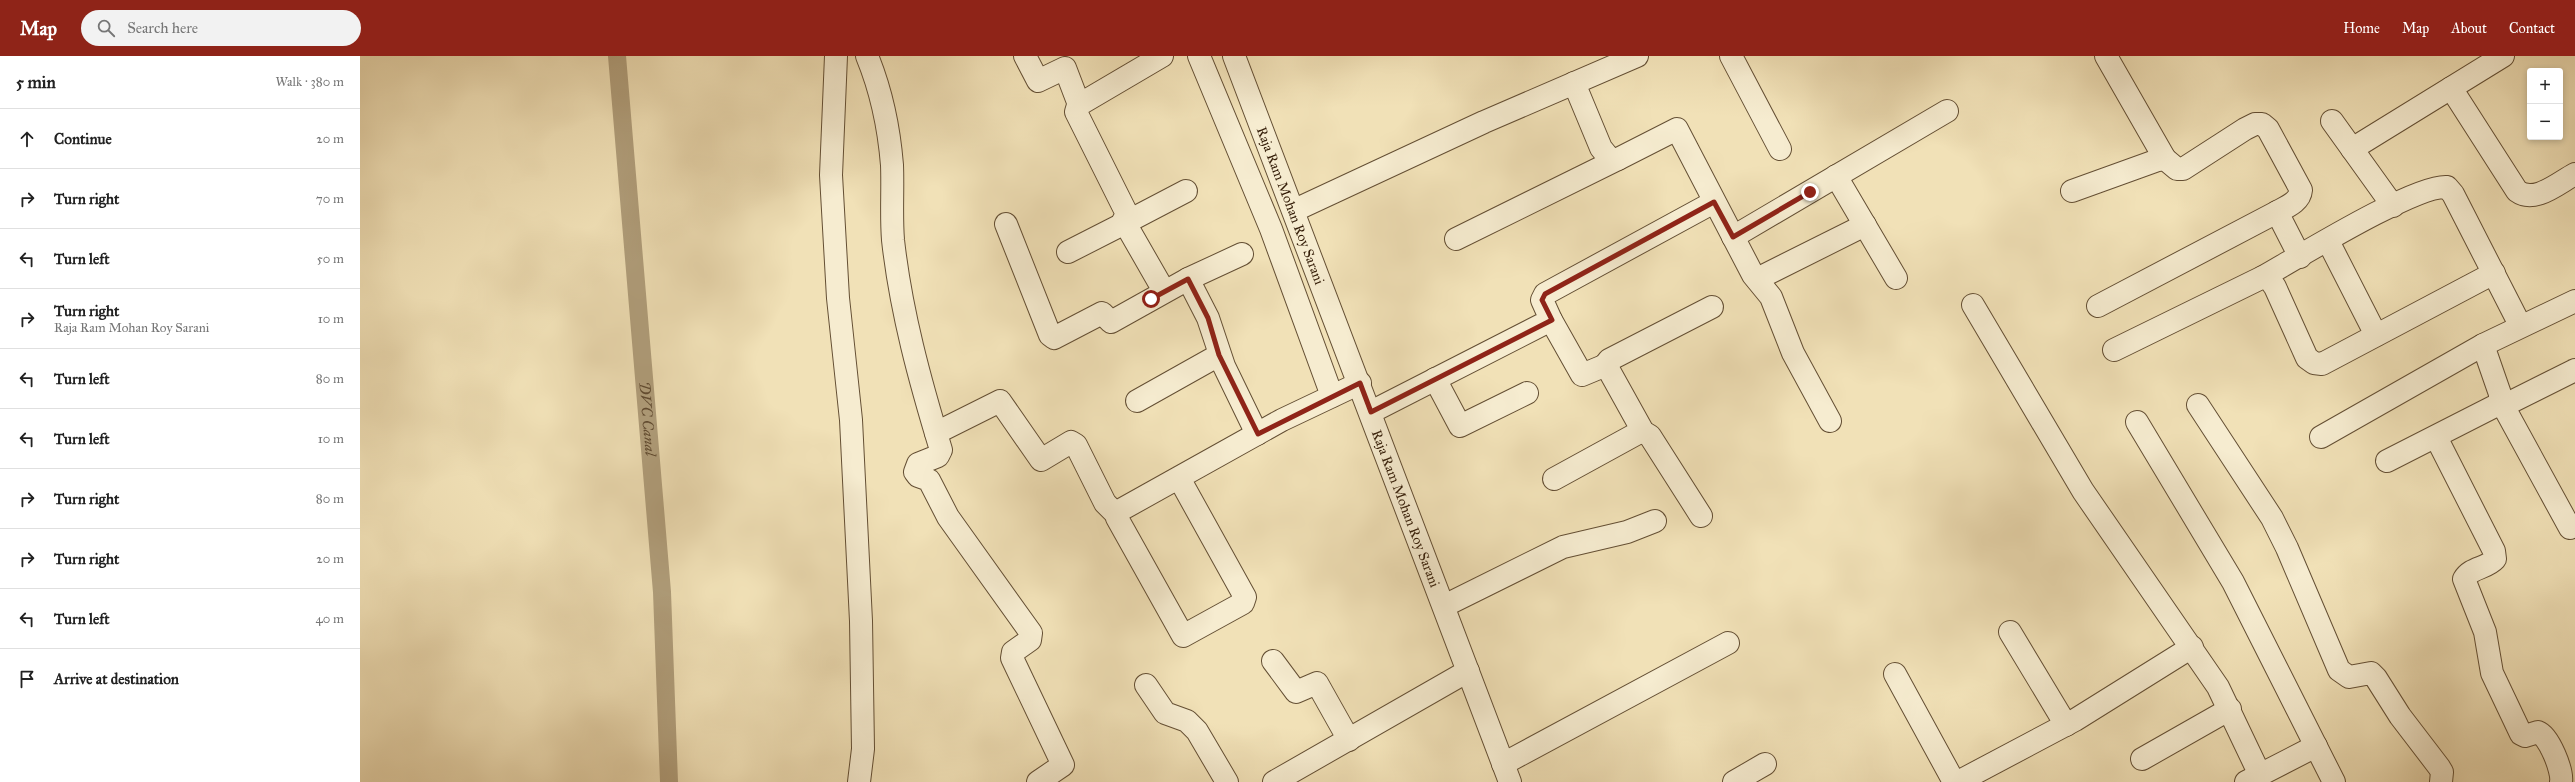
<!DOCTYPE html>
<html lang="en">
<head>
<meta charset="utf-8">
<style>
	body { margin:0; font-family:"IM FELL Great Primer",serif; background:#f2f2f2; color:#222 }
	.controls { position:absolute; right:12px; top:12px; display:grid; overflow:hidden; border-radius:4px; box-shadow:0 2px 6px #0003 }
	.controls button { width:36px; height:36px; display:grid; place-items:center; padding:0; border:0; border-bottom:1px solid #e0e0e0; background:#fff; color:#222; font:20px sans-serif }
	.stop { position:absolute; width:12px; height:12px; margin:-9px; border:3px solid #8f2418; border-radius:50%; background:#fff }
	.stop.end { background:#8f2418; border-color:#fff; box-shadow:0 1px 4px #0008 }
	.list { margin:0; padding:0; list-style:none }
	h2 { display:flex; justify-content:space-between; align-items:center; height:52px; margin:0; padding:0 16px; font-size:17px }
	h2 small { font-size:13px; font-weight:400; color:#767676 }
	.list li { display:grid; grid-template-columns:26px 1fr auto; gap:12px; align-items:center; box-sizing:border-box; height:60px; padding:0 16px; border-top:1px solid #e0e0e0 }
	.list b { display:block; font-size:15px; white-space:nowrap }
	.list p { margin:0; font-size:13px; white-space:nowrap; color:#767676 }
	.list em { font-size:13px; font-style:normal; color:#767676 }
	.icon { flex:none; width:22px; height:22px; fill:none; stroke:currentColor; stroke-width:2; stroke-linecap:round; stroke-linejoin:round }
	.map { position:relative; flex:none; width:2215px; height:726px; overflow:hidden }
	header { display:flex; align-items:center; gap:24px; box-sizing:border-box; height:56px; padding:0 20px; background:#8f2418; color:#fff }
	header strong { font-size:19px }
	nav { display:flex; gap:22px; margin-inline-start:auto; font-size:14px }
	.search { width:280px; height:36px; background:#f2f2f2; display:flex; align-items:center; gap:10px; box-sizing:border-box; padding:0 14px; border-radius:22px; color:#767676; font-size:15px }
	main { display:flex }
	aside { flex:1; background:#fff }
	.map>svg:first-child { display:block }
</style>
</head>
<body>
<header>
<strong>Map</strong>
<div class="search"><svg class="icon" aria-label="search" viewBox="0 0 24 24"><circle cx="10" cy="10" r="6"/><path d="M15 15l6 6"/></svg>Search here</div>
<nav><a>Home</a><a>Map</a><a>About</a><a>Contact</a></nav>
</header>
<main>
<aside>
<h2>5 min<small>Walk · 380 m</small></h2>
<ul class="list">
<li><svg class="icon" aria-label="ahead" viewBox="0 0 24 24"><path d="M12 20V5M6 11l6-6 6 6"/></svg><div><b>Continue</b></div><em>20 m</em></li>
<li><svg class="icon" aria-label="right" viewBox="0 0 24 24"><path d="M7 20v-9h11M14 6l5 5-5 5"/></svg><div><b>Turn right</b></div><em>70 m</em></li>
<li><svg class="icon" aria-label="left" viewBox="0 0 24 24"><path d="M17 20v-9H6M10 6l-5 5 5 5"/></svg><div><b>Turn left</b></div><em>50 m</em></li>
<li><svg class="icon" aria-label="right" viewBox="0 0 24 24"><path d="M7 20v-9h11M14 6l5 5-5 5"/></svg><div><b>Turn right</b><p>Raja Ram Mohan Roy Sarani</p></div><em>10 m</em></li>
<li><svg class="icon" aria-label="left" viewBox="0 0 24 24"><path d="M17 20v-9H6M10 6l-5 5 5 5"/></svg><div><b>Turn left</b></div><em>80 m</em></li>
<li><svg class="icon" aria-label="left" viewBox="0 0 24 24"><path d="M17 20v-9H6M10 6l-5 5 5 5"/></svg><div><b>Turn left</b></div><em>10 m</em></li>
<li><svg class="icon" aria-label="right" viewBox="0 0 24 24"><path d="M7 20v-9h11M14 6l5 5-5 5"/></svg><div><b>Turn right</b></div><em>80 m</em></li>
<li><svg class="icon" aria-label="right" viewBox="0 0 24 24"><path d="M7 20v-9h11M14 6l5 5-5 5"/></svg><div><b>Turn right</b></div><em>20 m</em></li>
<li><svg class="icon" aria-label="left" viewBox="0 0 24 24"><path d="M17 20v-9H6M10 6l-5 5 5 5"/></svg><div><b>Turn left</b></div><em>40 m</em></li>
<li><svg class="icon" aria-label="arrive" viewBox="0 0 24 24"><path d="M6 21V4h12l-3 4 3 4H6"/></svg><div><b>Arrive at destination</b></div></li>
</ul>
</aside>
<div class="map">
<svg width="2215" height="726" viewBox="0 0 2215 726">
	<rect width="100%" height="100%" fill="#f1e1b7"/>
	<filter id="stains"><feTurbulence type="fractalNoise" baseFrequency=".005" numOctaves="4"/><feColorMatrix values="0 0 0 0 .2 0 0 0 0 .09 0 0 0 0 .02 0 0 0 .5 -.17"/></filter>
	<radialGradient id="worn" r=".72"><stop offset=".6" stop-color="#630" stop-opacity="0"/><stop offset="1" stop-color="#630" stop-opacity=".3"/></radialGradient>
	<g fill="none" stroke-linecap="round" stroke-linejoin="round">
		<path stroke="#b19f7c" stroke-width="18" id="s1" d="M257,0L302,536L309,726"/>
		<g stroke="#644f34" stroke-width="24">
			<g id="minor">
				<path d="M476,0L471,119L478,242L491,364L501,565L503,693L499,726"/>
				<path d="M507,0C521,34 529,72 532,109C533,134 531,159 533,184C541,256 560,325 581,394L578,400L558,408L555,416L558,420L569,424L588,461L671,577L670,584L653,596L652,602L703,709L678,726"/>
				<path d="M665,0L678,25L705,12L718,46L722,47L802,0"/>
				<path d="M839,0L911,173L972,340"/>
				<path id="s2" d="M874,0L1150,726"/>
				<path d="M1371,0L1420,93"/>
				<path d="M1746,0L1805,103"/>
				<path d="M1214,27L1241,92L1250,103H1258L1317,73L1393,219L1411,241L1433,297L1470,365"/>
				<path d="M2091,32L2157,135C2175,148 2198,127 2215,118"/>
				<path d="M1972,65L2033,150"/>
				<path d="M1992,93L2143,0"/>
				<path d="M1476,120L1536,222"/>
				<path d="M1712,135L1798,104L1805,103L1817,113H1823L1885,73L1895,68H1902L1908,73L1941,134C1940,146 1926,151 1917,156L1738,250"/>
				<path d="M935,154L1124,66L1277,0"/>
				<path d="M1917,156L1940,201"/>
				<path d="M765,167L804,235"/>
				<path d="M646,168L690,279L694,282L742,257L751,266L828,223L848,262L864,310L897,378"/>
				<path d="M761,169L826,135"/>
				<path d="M1373,181L1587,55"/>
				<path d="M1096,183L1258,103"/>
				<path d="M1968,185L2016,279"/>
				<path d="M708,196L761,169L767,158L716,56L719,46"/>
				<path d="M1903,221C1937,202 2056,128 2087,131L2093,138L2160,269"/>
				<path d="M828,223L882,198"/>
				<path d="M1397,223L1505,169"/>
				<path d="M1613,249L1723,435L1858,631L1900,719"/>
				<path d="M1191,264L1222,319L1246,309L1281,372L1278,377L1194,423"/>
				<path d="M1754,294L1903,221L1910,224L1915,231L1947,302L1954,307L1962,308L2134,217"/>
				<path d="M1245,309L1249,304L1352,251"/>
				<path d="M1075,323L1100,370L1167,337"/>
				<path d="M2140,344L2210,472"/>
				<path d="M777,345L859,299"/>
				<path d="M1838,349L1912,462L1927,492L1979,614L1989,621L2011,617L2016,622L2040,660L2079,711L2082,716L2081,726"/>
				<path d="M2143,350L2215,314"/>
				<path d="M1011,356L1191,264L1182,244L1185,238L1354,146"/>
				<path d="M1777,366L1873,526L1974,726"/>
				<path d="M1280,374L1290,380L1341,460"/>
				<path d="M576,377L640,345L681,404L711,386L716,389L745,447L756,458"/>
				<path d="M1961,381L2123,289L2215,245"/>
				<path d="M2076,381L2134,495L2135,503C2126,513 2111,511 2104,523L2125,576L2132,617L2161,678L2165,680L2178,676C2189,680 2203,715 2201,726"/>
				<path d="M2027,405L2137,349L2140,344V338L2123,289"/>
				<path d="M819,422L885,541L883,547L823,580L757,462V456L922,364L1000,327"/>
				<path d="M1084,550L1203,491L1267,476L1295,465"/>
				<path d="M1650,576L1706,669"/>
				<path d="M913,605L936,636L957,627L989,684"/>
				<path d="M1535,618L1594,726"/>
				<path d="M786,629L805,657L827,665L837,675L867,726"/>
				<path d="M1782,703L1870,653"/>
				<path d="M1143,708L1368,587"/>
				<path d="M914,726L1108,615"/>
				<path d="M1374,726L1405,708"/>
				<path d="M1598,726L1715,664L1832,591"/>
				<path d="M1886,726L1956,690"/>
			</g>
		</g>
		<use href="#minor" stroke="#f6ecd0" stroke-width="22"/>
	</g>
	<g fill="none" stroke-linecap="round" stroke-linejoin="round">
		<path stroke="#8f2418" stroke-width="5" d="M791,243L828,223L848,262L859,299L898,378L1000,327L1011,356L1192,264L1182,244L1185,238L1354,146L1373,181L1450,136"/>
	</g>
	<g text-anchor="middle" stroke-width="3.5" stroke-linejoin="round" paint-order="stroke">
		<g font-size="14" fill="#351e09" stroke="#f6ecd0">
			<text dy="5" stroke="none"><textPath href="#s2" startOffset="160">Raja Ram Mohan Roy Sarani</textPath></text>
			<text dy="5" stroke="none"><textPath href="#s2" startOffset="484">Raja Ram Mohan Roy Sarani</textPath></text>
		</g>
		<g font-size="15" font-style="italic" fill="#604b31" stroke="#f6ecd0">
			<text dy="5" stroke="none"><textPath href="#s1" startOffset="364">DVC Canal</textPath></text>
		</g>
	</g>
	<rect width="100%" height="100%" filter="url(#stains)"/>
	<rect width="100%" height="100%" fill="url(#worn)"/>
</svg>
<div class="controls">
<button>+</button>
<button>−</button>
</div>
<div class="stop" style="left:791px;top:243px"></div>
<div class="stop end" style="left:1450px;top:136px"></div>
</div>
</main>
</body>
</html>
